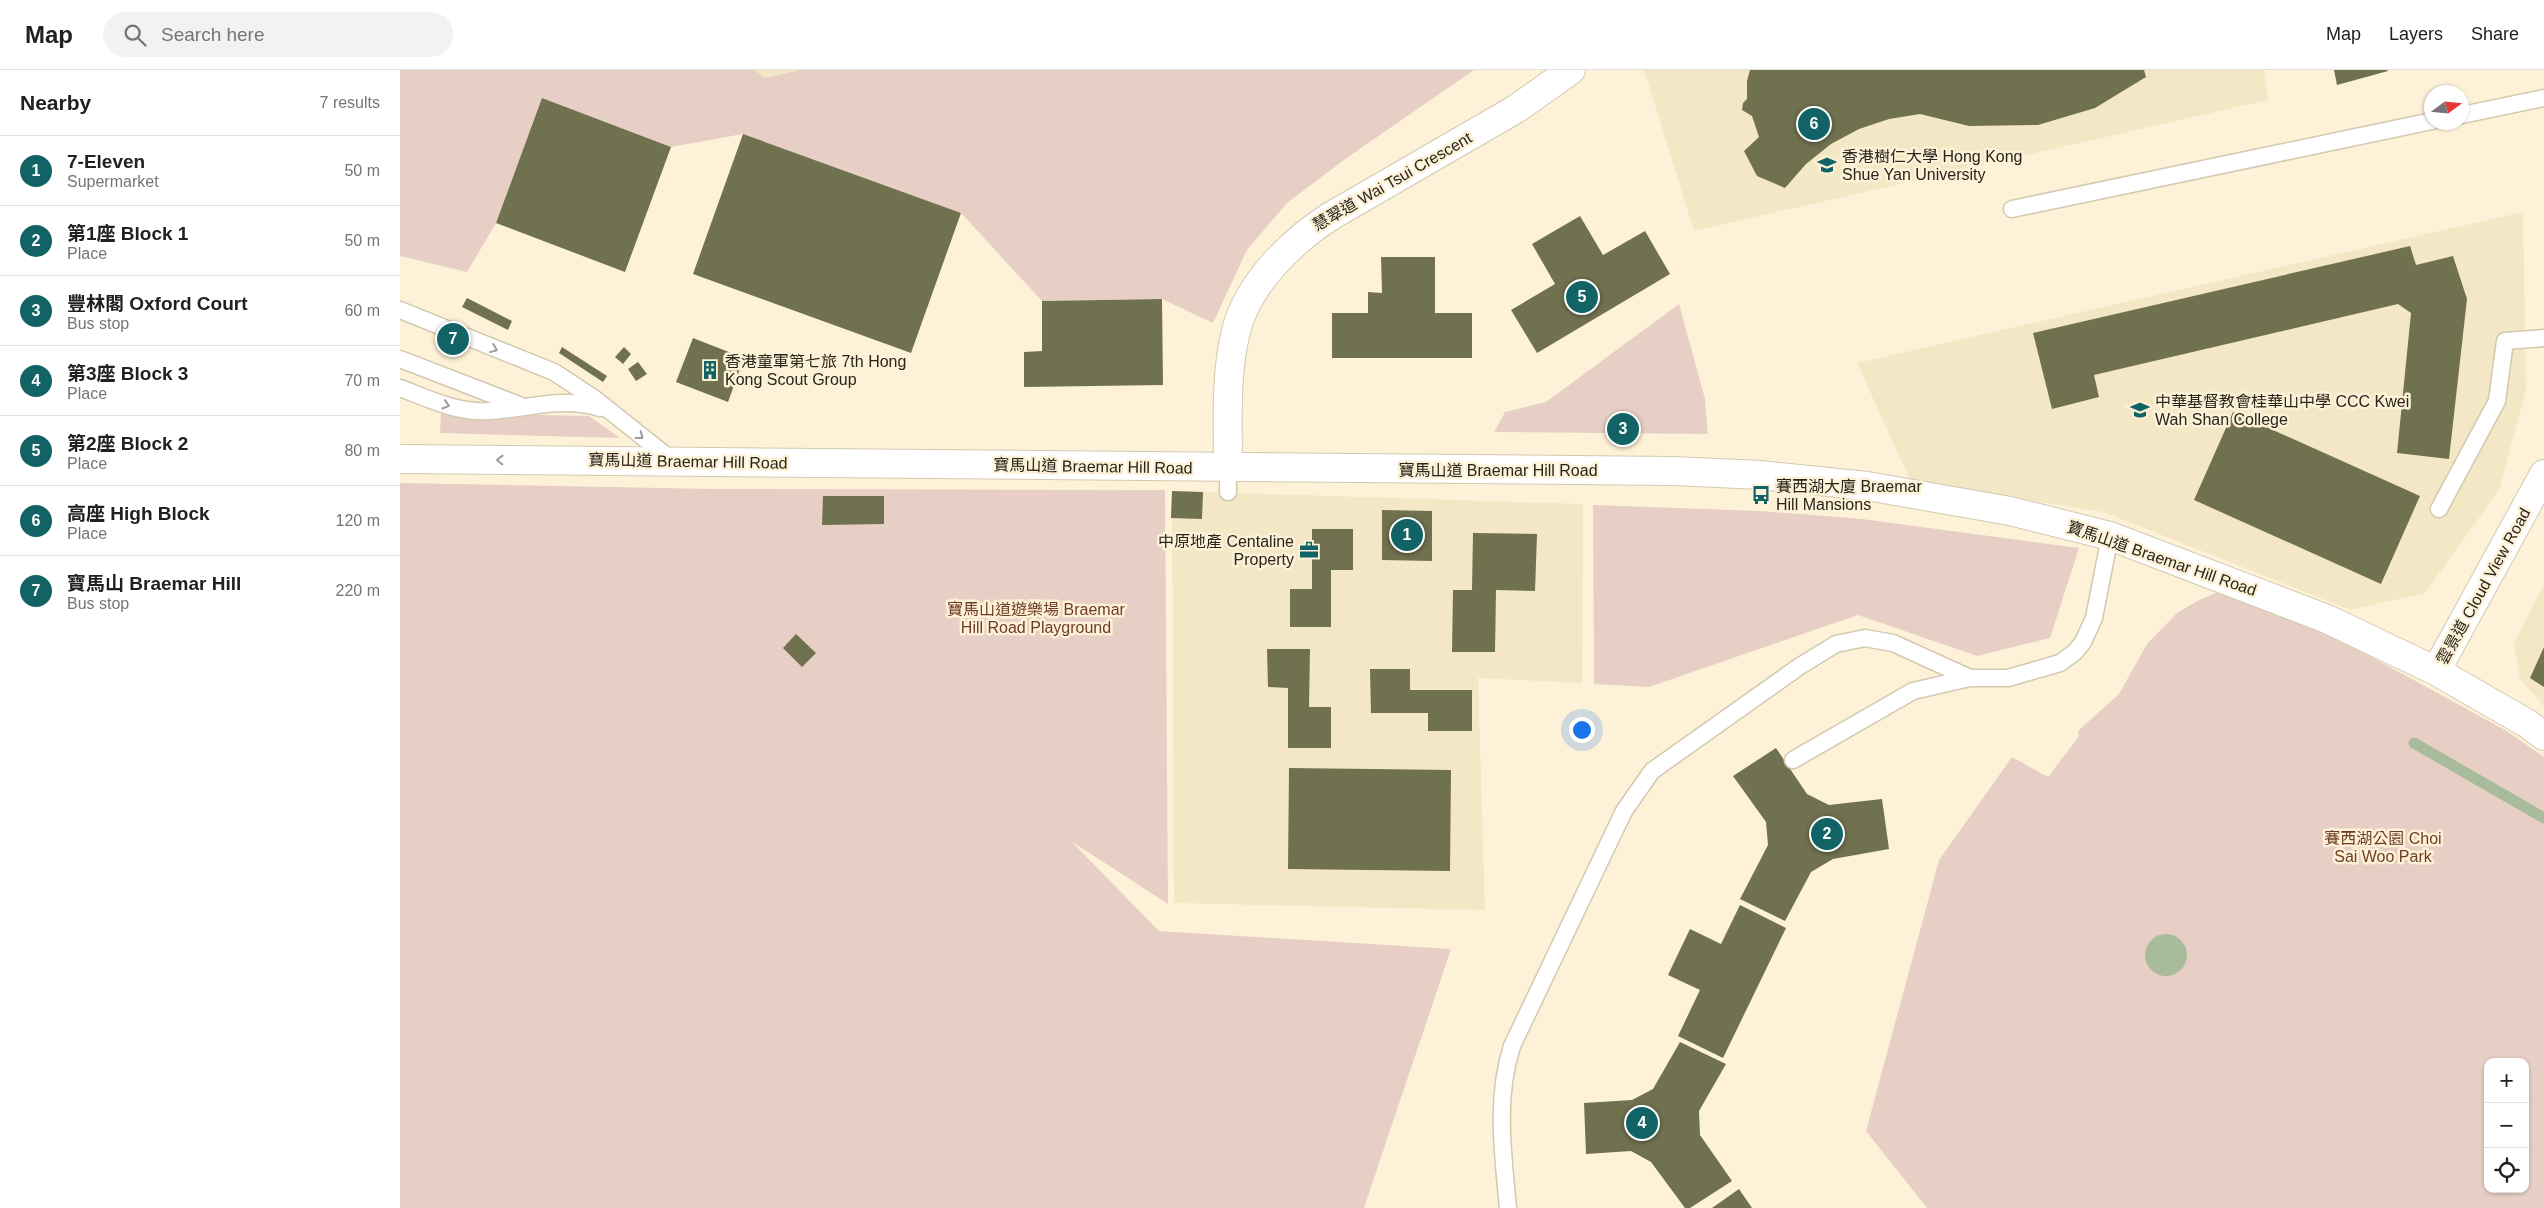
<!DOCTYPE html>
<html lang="en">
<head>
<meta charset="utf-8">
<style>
	body { margin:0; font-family:Arial,"Noto Sans TC",sans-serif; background:#f2f2f2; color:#202124 }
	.controls { position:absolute; right:15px; bottom:15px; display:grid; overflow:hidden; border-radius:10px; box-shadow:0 1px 4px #0004 }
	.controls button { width:45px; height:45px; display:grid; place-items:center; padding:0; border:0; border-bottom:1px solid #e0e0e0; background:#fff; color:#202124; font:25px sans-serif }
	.compass { position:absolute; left:2024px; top:15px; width:45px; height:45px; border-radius:50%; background:#fff; box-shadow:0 1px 4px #0004; rotate:75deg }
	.you { position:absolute; left:1181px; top:659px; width:18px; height:18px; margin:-12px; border:4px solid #fff; border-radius:50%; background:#1a73e8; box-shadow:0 0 0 8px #1a73e833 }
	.badge { display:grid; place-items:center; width:32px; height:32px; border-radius:50%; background:#126366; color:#fff; font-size:16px; font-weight:700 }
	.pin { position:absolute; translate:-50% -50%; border:2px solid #fff; box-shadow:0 1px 5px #0006 }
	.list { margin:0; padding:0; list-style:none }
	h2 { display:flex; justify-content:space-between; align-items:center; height:65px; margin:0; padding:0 20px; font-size:21px }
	h2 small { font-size:16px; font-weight:400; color:#757577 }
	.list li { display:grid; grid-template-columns:32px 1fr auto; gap:15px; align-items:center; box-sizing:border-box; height:70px; padding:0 20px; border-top:1px solid #e0e0e0 }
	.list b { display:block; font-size:19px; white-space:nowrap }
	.list p { margin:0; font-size:16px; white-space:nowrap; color:#757577 }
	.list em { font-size:16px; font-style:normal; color:#757577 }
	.icon { flex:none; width:28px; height:28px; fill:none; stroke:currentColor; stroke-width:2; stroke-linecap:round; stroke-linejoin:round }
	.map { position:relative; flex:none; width:2144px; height:1138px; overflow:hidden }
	header { display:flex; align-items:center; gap:30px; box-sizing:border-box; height:70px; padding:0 25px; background:#fff; border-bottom:1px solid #e0e0e0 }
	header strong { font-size:24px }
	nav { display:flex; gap:28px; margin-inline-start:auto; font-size:18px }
	.search { width:350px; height:45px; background:#f2f2f2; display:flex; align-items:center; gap:12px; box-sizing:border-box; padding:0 18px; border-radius:28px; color:#757577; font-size:19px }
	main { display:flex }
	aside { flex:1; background:#fff }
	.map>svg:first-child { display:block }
</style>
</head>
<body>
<header>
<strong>Map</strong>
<div class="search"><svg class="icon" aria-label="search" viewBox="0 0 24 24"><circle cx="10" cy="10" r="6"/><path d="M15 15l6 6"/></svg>Search here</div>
<nav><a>Map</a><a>Layers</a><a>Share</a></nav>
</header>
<main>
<aside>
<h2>Nearby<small>7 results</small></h2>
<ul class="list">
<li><span class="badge">1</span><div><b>7-Eleven</b><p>Supermarket</p></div><em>50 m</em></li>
<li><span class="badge">2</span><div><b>第1座 Block 1</b><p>Place</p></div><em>50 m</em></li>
<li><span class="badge">3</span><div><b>豐林閣 Oxford Court</b><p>Bus stop</p></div><em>60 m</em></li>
<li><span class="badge">4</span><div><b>第3座 Block 3</b><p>Place</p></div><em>70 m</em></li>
<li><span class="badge">5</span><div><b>第2座 Block 2</b><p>Place</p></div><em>80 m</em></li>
<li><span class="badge">6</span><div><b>高座 High Block</b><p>Place</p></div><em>120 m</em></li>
<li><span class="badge">7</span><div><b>寶馬山 Braemar Hill</b><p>Bus stop</p></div><em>220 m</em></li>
</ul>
</aside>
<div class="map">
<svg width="2144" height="1138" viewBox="0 0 2144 1138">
	<rect width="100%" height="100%" fill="#fdf2d8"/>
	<path fill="#f4e7c6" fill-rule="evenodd" d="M355,0H400L365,8Z
		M1244,0H1864L1868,30L1294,161Z
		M2123,142L2126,320L2099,420L2025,523L1950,540L1704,442L1511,412L1457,293ZM2053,186L2067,229L1997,382L2011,243L1998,234L1694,305L1699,327L1652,338L1633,263L2016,195ZM1833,342L2020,426L1981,514L1794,430Z
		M772,421L1183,434L1182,613L1078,608L1085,840L774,833Z
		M2144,514V636L2120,609L2114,573Z"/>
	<path fill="#e7cfc5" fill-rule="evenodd" d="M0,0H355L365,8L400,0H1074L948,87L887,133L847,180L813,253L762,229L642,231L561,143L343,64L271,77L142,28L96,153L67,202L0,186Z
		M1279,234L1305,329L1308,364L1094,362L1105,342L1146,332Z
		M41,343L189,346L220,368L40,363Z
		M0,413L313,419L765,420L768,834L671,771L759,861L1051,879L964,1138H0Z
		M1193,435L1361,441L1462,449L1679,478L1650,568L1577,586L1458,545L1249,617L1194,614Z
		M1823,520L1937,568L2105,660L2144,687V1138H1527L1466,1061L1539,790L1612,687L1648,707L1679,666L1678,661L1719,624L1747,574L1777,543L1799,530ZM2088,992H2125V1119H2088Z"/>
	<path fill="#a8bb9b" d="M1745 885a21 21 0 1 1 42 0a21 21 0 1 1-42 0Z"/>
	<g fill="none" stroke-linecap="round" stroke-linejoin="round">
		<path stroke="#a8bb9b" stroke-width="11" d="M2014,673L2144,748"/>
	</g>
	<path fill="#6f714f" d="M1350,0H1744L1746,7L1695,38L1638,55L1569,56L1520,44L1489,49L1459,59L1431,74L1406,94L1385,118L1357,106L1344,81L1359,67L1352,46L1342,40L1343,33L1347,29V11Z
		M1934,0H1987L1988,1L1937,15Z
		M142,28L271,77L225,202L96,153Z
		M343,64L561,143L511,283L293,204Z
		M1180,146L1203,185L1245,161L1270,204L1137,283L1111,240L1155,214L1132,174Z
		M2010,176L2016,195L2053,186L2067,229L2049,389L1997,383L2011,243L1998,234L1694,305L1699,327L1652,339L1633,263Z
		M981,187H1035V243H1072V288H932V243H968V222L982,223Z
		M67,228L112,251L108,260L62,237Z
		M762,229L763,315L624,317V282L642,281V231Z
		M293,268L344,288L328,332L276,312Z
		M162,277L207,306L203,312L159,283Z
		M224,277L231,284L223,294L215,287Z
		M238,292L247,304L236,311L228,299Z
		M1833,342L2020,426L1981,514L1794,430Z
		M772,421L803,422L802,449L771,448Z
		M423,426H484V454L422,455Z
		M982,440L1032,441V491L982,490Z
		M912,459H953V500H931V557H890V519H912Z
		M1073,463L1137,464L1135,521L1096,520L1095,582H1052L1053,520H1072Z
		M396,564L416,583L402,597L383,578Z
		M2144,577V617L2130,608Z
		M867,579H910L909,637H931V678H888V618L868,617Z
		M970,599H1010V620H1072V661H1028V643H971Z
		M1376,678L1407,724L1429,735L1482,729L1489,779L1433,789L1411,802L1385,851L1340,829L1368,775L1366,752L1333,706Z
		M889,698L1051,700L1050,801L888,799Z
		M1340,835L1386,858L1323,988L1278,966L1300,920L1268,905L1290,859L1321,874Z
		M1280,972L1326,994L1299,1041L1300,1065L1332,1111L1290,1138H1285L1251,1092L1231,1081L1186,1084L1184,1033L1232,1030L1253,1019Z
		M1339,1119L1352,1138H1312Z"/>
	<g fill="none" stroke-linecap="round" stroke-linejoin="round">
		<g stroke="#d3c9b0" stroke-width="19">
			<path id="service" d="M2062,45L2144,28
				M1612,139L2032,51
				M0,240L154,302L195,329L273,391
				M0,289L119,335
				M0,318C29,329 57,343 89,341C128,339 162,326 200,338
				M828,422V398
				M2039,439L2097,331L2105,271L2144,268
				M1393,690L1513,621L1570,608
				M1108,1138C1103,1083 1095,1029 1112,976L1224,741L1252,701L1400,596L1436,574L1465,568L1493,573L1570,608H1608L1660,593L1675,582L1683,572L1694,548L1710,466"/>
		</g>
		<g stroke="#d3c9b0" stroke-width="30">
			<path id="minor" d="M828,398C828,353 825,305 836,261C848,213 892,171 931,146L1116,39L1171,0"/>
		</g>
		<g stroke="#d3c9b0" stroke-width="30">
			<path id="tertiary" d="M0,389L1272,401L1361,405L1467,416L1610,441L1710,466L1927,549L2036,601L2128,654L2144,666
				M2036,601L2144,404"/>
		</g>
		<use href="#service" stroke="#fff" stroke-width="16"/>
		<use href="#minor" stroke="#fff" stroke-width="28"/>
		<use href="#tertiary" stroke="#fff" stroke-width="28"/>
	</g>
	<defs><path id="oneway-chevron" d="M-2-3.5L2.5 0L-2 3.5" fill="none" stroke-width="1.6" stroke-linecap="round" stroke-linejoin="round" transform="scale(1.25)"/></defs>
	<g stroke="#9f9d98">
		<use href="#oneway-chevron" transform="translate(94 279) rotate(22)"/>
		<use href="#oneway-chevron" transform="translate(46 335) rotate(17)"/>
		<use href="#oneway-chevron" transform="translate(240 366) rotate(37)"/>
		<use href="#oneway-chevron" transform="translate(100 390) rotate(-179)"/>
	</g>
	<defs>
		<g id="university-bare" transform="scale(1.5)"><path d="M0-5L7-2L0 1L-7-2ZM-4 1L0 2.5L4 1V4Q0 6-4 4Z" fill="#126366" stroke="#fdf2d8" stroke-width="2.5" paint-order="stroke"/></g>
		<g id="building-bare" transform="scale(1.5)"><path d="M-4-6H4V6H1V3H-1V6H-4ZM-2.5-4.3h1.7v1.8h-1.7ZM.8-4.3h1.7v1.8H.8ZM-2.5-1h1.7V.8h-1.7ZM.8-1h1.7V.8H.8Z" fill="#126366" stroke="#fdf2d8" stroke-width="2.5" paint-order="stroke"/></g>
		<g id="bus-bare" transform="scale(1.5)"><path d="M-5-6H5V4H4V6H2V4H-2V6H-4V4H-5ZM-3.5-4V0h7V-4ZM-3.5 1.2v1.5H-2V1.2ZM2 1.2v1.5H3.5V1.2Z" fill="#126366" stroke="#fdf2d8" stroke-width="2.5" paint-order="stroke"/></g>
		<g id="office-bare" transform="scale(1.5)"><path d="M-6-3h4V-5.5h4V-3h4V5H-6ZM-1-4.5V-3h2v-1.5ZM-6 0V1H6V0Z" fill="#126366" stroke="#fdf2d8" stroke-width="2.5" paint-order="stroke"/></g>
	</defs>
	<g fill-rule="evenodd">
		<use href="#university-bare" x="1427" y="95"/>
		<use href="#building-bare" x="310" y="300"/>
		<use href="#university-bare" x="1740" y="340"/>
		<use href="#bus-bare" x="1361" y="425"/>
		<use href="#office-bare" x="909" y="480"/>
	</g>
	<g text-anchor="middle" stroke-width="5" stroke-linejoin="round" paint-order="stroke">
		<g font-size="16" fill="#29251b" stroke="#fdf2d8" text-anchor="start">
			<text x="1442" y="92">香港樹仁大學 Hong Kong<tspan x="1442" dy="18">Shue Yan University</tspan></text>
			<text x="325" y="297">香港童軍第七旅 7th Hong<tspan x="325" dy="18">Kong Scout Group</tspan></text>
			<text x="1755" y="337">中華基督教會桂華山中學 CCC Kwei<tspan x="1755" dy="18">Wah Shan College</tspan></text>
			<text x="1376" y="422">賽西湖大廈 Braemar<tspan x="1376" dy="18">Hill Mansions</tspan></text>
			<text x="894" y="477" text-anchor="end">中原地產 Centaline<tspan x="894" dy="18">Property</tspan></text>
		</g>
		<g font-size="16" fill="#29251b" stroke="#fdf2d8">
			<text transform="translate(992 111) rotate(-30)" y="6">慧翠道 Wai Tsui Crescent</text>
			<text transform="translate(288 391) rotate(1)" y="6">寶馬山道 Braemar Hill Road</text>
			<text transform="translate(693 396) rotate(1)" y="6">寶馬山道 Braemar Hill Road</text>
			<text x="1098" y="406">寶馬山道 Braemar Hill Road</text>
			<text transform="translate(1762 488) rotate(19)" y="6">寶馬山道 Braemar Hill Road</text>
			<text transform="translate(2083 516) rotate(-61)" y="6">雲景道 Cloud View Road</text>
		</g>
		<g font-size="16" fill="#6f3c25" stroke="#fdf2d8">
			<text x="636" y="545">寶馬山道遊樂場 Braemar<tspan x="636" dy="18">Hill Road Playground</tspan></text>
			<text x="1983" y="774">賽西湖公園 Choi<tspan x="1983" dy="18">Sai Woo Park</tspan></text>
		</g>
	</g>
</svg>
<div class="controls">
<button>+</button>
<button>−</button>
<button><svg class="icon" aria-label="locate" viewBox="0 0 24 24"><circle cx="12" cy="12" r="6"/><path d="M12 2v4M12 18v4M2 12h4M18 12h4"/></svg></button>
</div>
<svg class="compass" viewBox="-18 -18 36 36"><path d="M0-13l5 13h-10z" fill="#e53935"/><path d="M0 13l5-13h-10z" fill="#757577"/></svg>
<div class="you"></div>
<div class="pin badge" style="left:1007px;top:465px">1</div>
<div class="pin badge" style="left:1427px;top:764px">2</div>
<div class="pin badge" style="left:1223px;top:359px">3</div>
<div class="pin badge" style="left:1242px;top:1053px">4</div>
<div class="pin badge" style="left:1182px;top:227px">5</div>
<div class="pin badge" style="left:1414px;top:54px">6</div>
<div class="pin badge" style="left:53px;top:269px">7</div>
</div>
</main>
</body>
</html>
